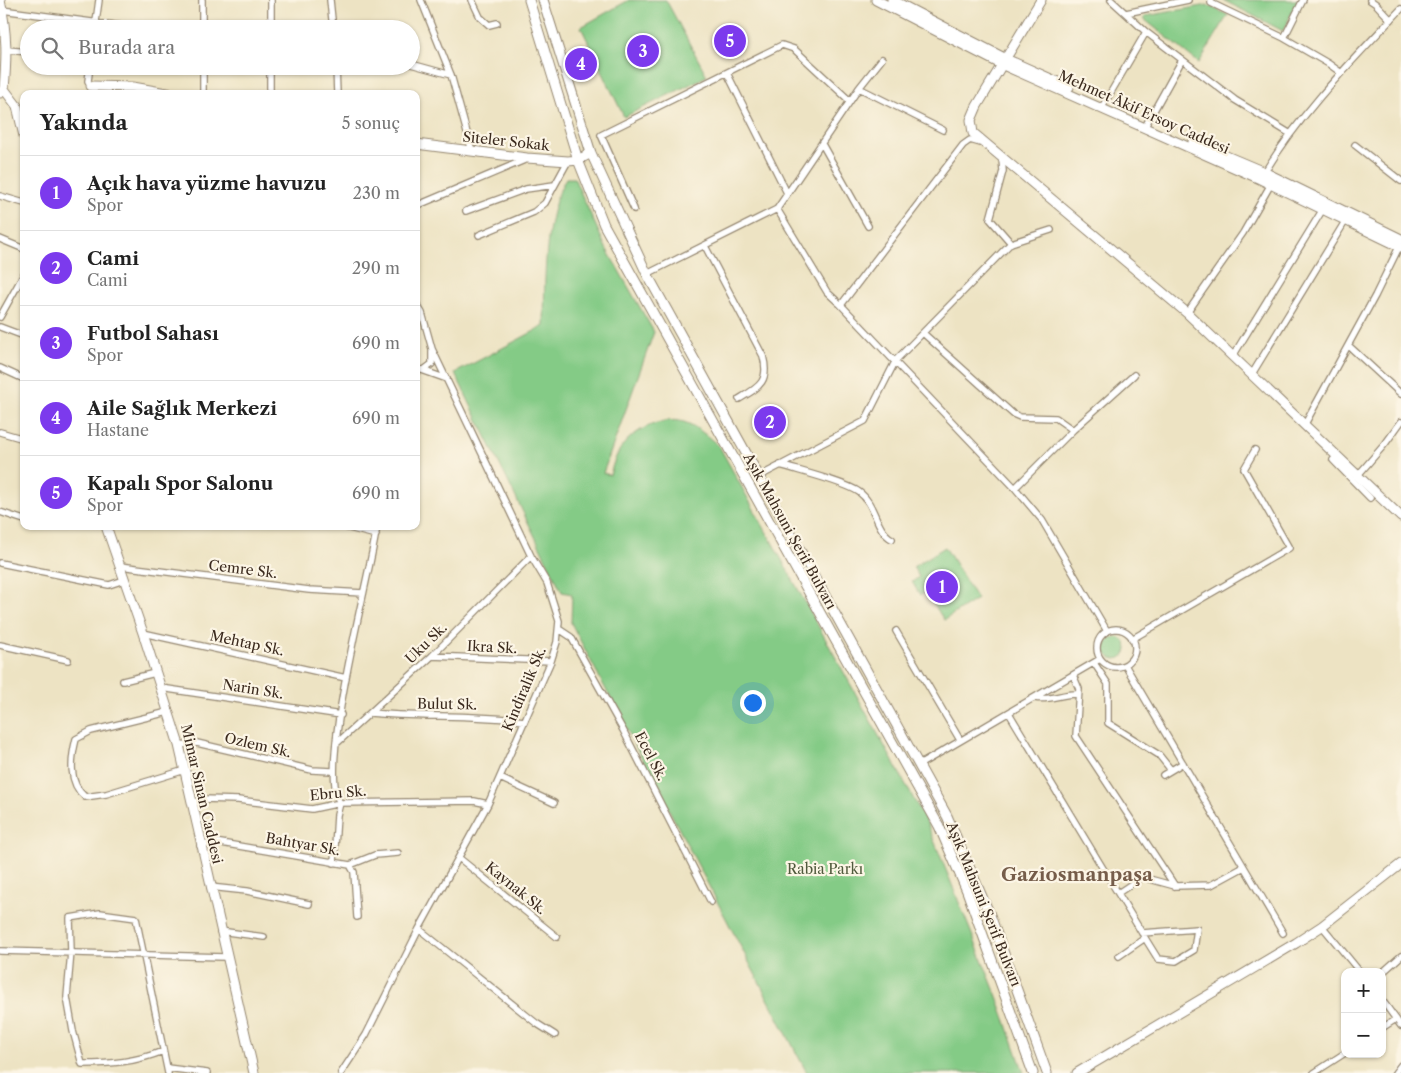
<!DOCTYPE html>
<html lang="tr">
<head>
<meta charset="utf-8">
<style>
	body { margin:0; font-family:"Libre Caslon Text",serif; background:#f2f2f2; color:#222 }
	.controls { position:absolute; right:15px; bottom:15px; display:grid; overflow:hidden; border-radius:10px; box-shadow:0 1px 4px #0004 }
	.controls button { width:45px; height:45px; display:grid; place-items:center; padding:0; border:0; border-bottom:1px solid #e0e0e0; background:#fff; color:#222; font:25px sans-serif }
	.you { position:absolute; left:752px; top:702px; width:18px; height:18px; margin:-12px; border:4px solid #fff; border-radius:50%; background:#1a73e8; box-shadow:0 0 0 8px #1a73e833 }
	.badge { display:grid; place-items:center; width:32px; height:32px; border-radius:50%; background:#7c3aed; color:#fff; font-size:16px; font-weight:700 }
	.pin { position:absolute; translate:-50% -50%; border:2px solid #fff; box-shadow:0 1px 5px #0006 }
	.list { margin:0; padding:0; list-style:none }
	h2 { display:flex; justify-content:space-between; align-items:center; height:65px; margin:0; padding:0 20px; font-size:21px }
	h2 small { font-size:16px; font-weight:400; color:#767676 }
	.list li { display:grid; grid-template-columns:32px 1fr auto; gap:15px; align-items:center; box-sizing:border-box; height:75px; padding:0 20px; border-top:1px solid #e0e0e0 }
	.list b { display:block; font-size:19px; white-space:nowrap }
	.list p { margin:0; font-size:16px; white-space:nowrap; color:#767676 }
	.list em { font-size:16px; font-style:normal; color:#767676 }
	.icon { flex:none; width:28px; height:28px; fill:none; stroke:currentColor; stroke-width:2; stroke-linecap:round; stroke-linejoin:round }
	.map { position:relative; flex:none; width:1401px; height:1073px; overflow:hidden }
	.search { position:absolute; background:#fff; box-shadow:0 1px 4px #0004; left:20px; top:20px; width:400px; height:55px; display:flex; align-items:center; gap:12px; box-sizing:border-box; padding:0 18px; border-radius:28px; color:#767676; font-size:19px }
	.panel { position:absolute; background:#fff; box-shadow:0 1px 4px #0004; left:20px; top:90px; width:400px; height:440px; border-radius:10px }
	.map>svg:first-child { display:block }
</style>
</head>
<body>
<div class="map">
<svg width="1401" height="1073" viewBox="0 0 1401 1073">
	<rect width="100%" height="100%" fill="#fcf5e5"/>
	<filter id="ink" filterUnits="userSpaceOnUse"><feTurbulence type="fractalNoise" baseFrequency=".02" numOctaves="2"/><feDisplacementMap in="SourceGraphic" scale="10" xChannelSelector="R" yChannelSelector="G"/><feConvolveMatrix kernelMatrix="1 2 1 2 8 2 1 2 1" color-interpolation-filters="sRGB"/></filter>
	<filter id="wash" filterUnits="userSpaceOnUse"><feTurbulence type="fractalNoise" baseFrequency=".0096" numOctaves="4" result="noise"/><feDisplacementMap in="SourceGraphic" scale="20" xChannelSelector="R" yChannelSelector="G"/><feGaussianBlur stdDeviation="1.12" result="paint"/><feColorMatrix in="noise" values="0 0 0 0 0 0 0 0 0 0 0 0 0 0 0 0 0 1.4 0 .05"/><feComposite in="paint" operator="in"/></filter>
	<g filter="url(#wash)">
		<rect width="100%" height="100%" fill="#ede3c3"/>
		<path fill="#84cb86" stroke="#607a52" d="M629,0H666L707,76L624,117L581,27Z
			M1223,0H1298L1283,31Z
			M1207,5L1228,15L1199,63L1144,19L1146,16Z
			M566,178H574L606,248L654,332L603,473L610,475C612,468 614,460 618,453C628,432 662,415 684,422C697,426 709,438 719,446L927,823L998,999L1024,1073H807L571,623L572,594L562,592L455,373L544,326C545,281 543,218 566,178Z
			M945,547L977,599L944,620L926,592L920,595L912,582L919,577L913,567Z
			M1105 648a11 11 0 1 1 22 0a11 11 0 1 1-22 0Z"/>
		<path fill="#56b2d4" stroke="#486e79" d="M933,571L935,575L941,571L954,593L944,599L929,573Z"/>
	</g>
	<g filter="url(#ink)">
		<g fill="none" stroke-linecap="round" stroke-linejoin="round">
			<g stroke="#948670" stroke-width="8">
				<path id="street" d="M330,0L333,29
					M421,0L451,75L472,151
					M472,0L480,17L489,25L497,23
					M1111,0L1146,32L1235,100L1289,133
					M1211,0V3L1284,38
					M1303,0L1284,38L1329,64L1340,72
					M1370,0L1376,4L1391,20
					M2,10L144,29
					M1126,13L1188,0
					M95,29L99,0
					M202,29V0
					M271,29V0
					M7,50L29,52
					M411,64L451,75
					M90,66L88,81L91,86
					M203,66V94
					M270,66V94
					M336,66L337,94
					M727,73L787,193
					M859,88L882,59
					M1104,104L1146,32
					M1147,123L1182,60
					M822,144L868,226
					M1355,145L1401,181
					M1002,159L1003,171L990,219L1011,243L1051,230
					M1263,175C1301,112 1351,62 1401,9
					M0,196L24,203
					M416,206L527,159
					M634,209L601,135L782,45L794,49L850,101
					M777,209L827,292L841,305L963,145L970,140L984,144
					M466,211L526,189L554,185
					M479,235L534,212L545,203L568,161
					M0,239L24,249
					M705,246L763,356C770,382 759,387 739,399
					M647,274L777,209L859,88L943,130
					M841,305L1015,488L1042,520L1107,631
					M1187,313L1243,233L1271,184
					M0,317L24,274
					M0,327L24,336
					M923,333L1013,414L1020,417L1056,418L1073,430
					M1349,346L1401,394
					M1233,356L1323,209
					M0,368L24,379
					M416,368L447,379
					M424,370L432,364V351
					M1252,374L1346,220
					M1305,424L1375,296L1400,245
					M0,432L24,439
					M1333,460L1370,498
					M780,465C799,471 845,482 859,492C876,504 875,530 892,539
					M1359,474L1385,444L1401,422
					M760,476L865,421L896,360L1011,243
					M1015,488L1073,430L1134,375
					M0,512L24,520
					M341,526L376,535
					M0,563L109,585L124,580
					M120,566L309,590L363,593
					M559,629L571,637L623,730L711,902
					M1097 648a19 19 0 1 1 38 0a19 19 0 1 1-38 0Z
					M896,631L960,740
					M143,633L346,678
					M1132,639L1289,548L1244,469L1255,450
					M0,645L68,660
					M432,656L551,661
					M1094,663L1108,684V723L1159,755L1171,770
					M1125,665L1283,933
					M1073,675L1079,689L1076,736L1175,886
					M123,681L155,673
					M161,688L341,715
					M1035,698C1050,701 1063,693 1078,694
					M168,712L91,731L76,739C71,759 68,783 85,797L106,794L185,770
					M370,713C422,718 473,714 524,721
					M1009,713L1145,938L1158,959L1176,961L1194,950L1197,929L1142,933
					M336,744L432,656L531,556
					M179,745L197,743L312,770L332,771
					M919,765L1100,659
					M1163,775L1183,763
					M500,778L554,803
					M192,804L203,799L238,800L312,809L340,803L474,801L488,804
					M200,846L215,842L350,865L354,872L357,917
					M459,858L557,937
					M334,863L337,815L340,803C317,767 370,577 377,526
					M350,865L375,855L398,853
					M210,887L247,891L309,904
					M1118,893L1142,877L1175,886L1211,885L1244,867
					M1322,926L1360,972
					M419,929L536,1023L555,1035
					M220,931L264,937
					M0,951L225,957
					M1119,956L1145,938
					M1382,973L1401,956
					M1382,1000L1401,1026
					M1382,1028L1396,1019
					M163,1051C136,1062 111,1064 82,1064L73,1031L67,997L71,952L70,918L100,913L136,918L168,1073
					M167,1068L207,1073
					M341,1073L366,1035L419,929L488,804L551,661L557,642L559,621L547,583L531,556L432,349L422,313L416,303
					M1314,1073L1345,1053
					M1395,1073L1401,1065"/>
			</g>
			<g stroke="#948670" stroke-width="11">
				<path id="secondary" d="M529,0L578,160L604,225L939,826L967,891L1033,1073
					M543,0L591,153L647,274L947,816L990,915L1047,1073
					M876,0L1003,65L1260,179L1401,247
					M892,0L1006,59L1069,87
					M1041,0L977,106L971,120L973,133L1187,313L1401,517
					M91,86L133,87L172,94
					M4,89L17,106L24,136
					M0,93L4,89C7,55 7,34 0,0
					M1193,142L1264,172L1401,239
					M416,144L527,158L568,161L578,160L591,153
					M106,526L143,633L179,745L254,1073
					M1077,1073L1296,943L1322,926L1401,864"/>
			</g>
			<use href="#street" stroke="#fff" stroke-width="5.5"/>
			<use href="#secondary" stroke="#fff" stroke-width="9"/>
		</g>
	</g>
	<g text-anchor="middle" stroke-width="4.5" stroke-linejoin="round" paint-order="stroke">
		<g font-size="14" fill="#3b2a1e" stroke="#fcf5e5">
			<text transform="translate(1144 112) rotate(24)" y="5">Mehmet Âkif Ersoy Caddesi</text>
			<text transform="translate(506 141) rotate(6)" y="5">Siteler Sokak</text>
			<text transform="translate(790 531) rotate(61)" y="5">Aşık Mahsuni Şerif Bulvarı</text>
			<text transform="translate(243 569) rotate(7)" y="5">Cemre Sk.</text>
			<text transform="translate(247 643) rotate(12)" y="5">Mehtap Sk.</text>
			<text transform="translate(426 643) rotate(-44)" y="5">Uku Sk.</text>
			<text transform="translate(492 647) rotate(3)" y="5">Ikra Sk.</text>
			<text transform="translate(253 689) rotate(9)" y="5">Narin Sk.</text>
			<text transform="translate(524 689) rotate(-67)" y="5">Kindiralik Sk.</text>
			<text transform="translate(447 704) rotate(1)" y="5">Bulut Sk.</text>
			<text transform="translate(258 745) rotate(13)" y="5">Ozlem Sk.</text>
			<text transform="translate(651 756) rotate(62)" y="5">Ecel Sk.</text>
			<text transform="translate(338 793) rotate(-5)" y="5">Ebru Sk.</text>
			<text transform="translate(202 794) rotate(77)" y="5">Mimar Sinan Caddesi</text>
			<text transform="translate(303 844) rotate(10)" y="5">Bahtyar Sk.</text>
			<text transform="translate(516 888) rotate(39)" y="5">Kaynak Sk.</text>
			<text transform="translate(984 904) rotate(68)" y="5">Aşık Mahsuni Şerif Bulvarı</text>
		</g>
		<g font-size="14" fill="#515a3d" stroke="#fcf5e5">
			<text x="825" y="874">Rabia Parkı</text>
		</g>
		<g font-size="19" font-weight="bold" fill="#765d4a" stroke="#fcf5e5">
			<text x="1077" y="881">Gaziosmanpaşa</text>
		</g>
	</g>
</svg>
<div class="controls">
<button>+</button>
<button>−</button>
</div>
<div class="you"></div>
<div class="pin badge" style="left:942px;top:587px">1</div>
<div class="pin badge" style="left:770px;top:422px">2</div>
<div class="pin badge" style="left:643px;top:51px">3</div>
<div class="pin badge" style="left:581px;top:64px">4</div>
<div class="pin badge" style="left:730px;top:41px">5</div>
<div class="search"><svg class="icon" aria-label="search" viewBox="0 0 24 24"><circle cx="10" cy="10" r="6"/><path d="M15 15l6 6"/></svg>Burada ara</div>
<section class="panel">
<h2>Yakında<small>5 sonuç</small></h2>
<ul class="list">
<li><span class="badge">1</span><div><b>Açık hava yüzme havuzu</b><p>Spor</p></div><em>230 m</em></li>
<li><span class="badge">2</span><div><b>Cami</b><p>Cami</p></div><em>290 m</em></li>
<li><span class="badge">3</span><div><b>Futbol Sahası</b><p>Spor</p></div><em>690 m</em></li>
<li><span class="badge">4</span><div><b>Aile Sağlık Merkezi</b><p>Hastane</p></div><em>690 m</em></li>
<li><span class="badge">5</span><div><b>Kapalı Spor Salonu</b><p>Spor</p></div><em>690 m</em></li>
</ul>
</section>
</div>
</body>
</html>
